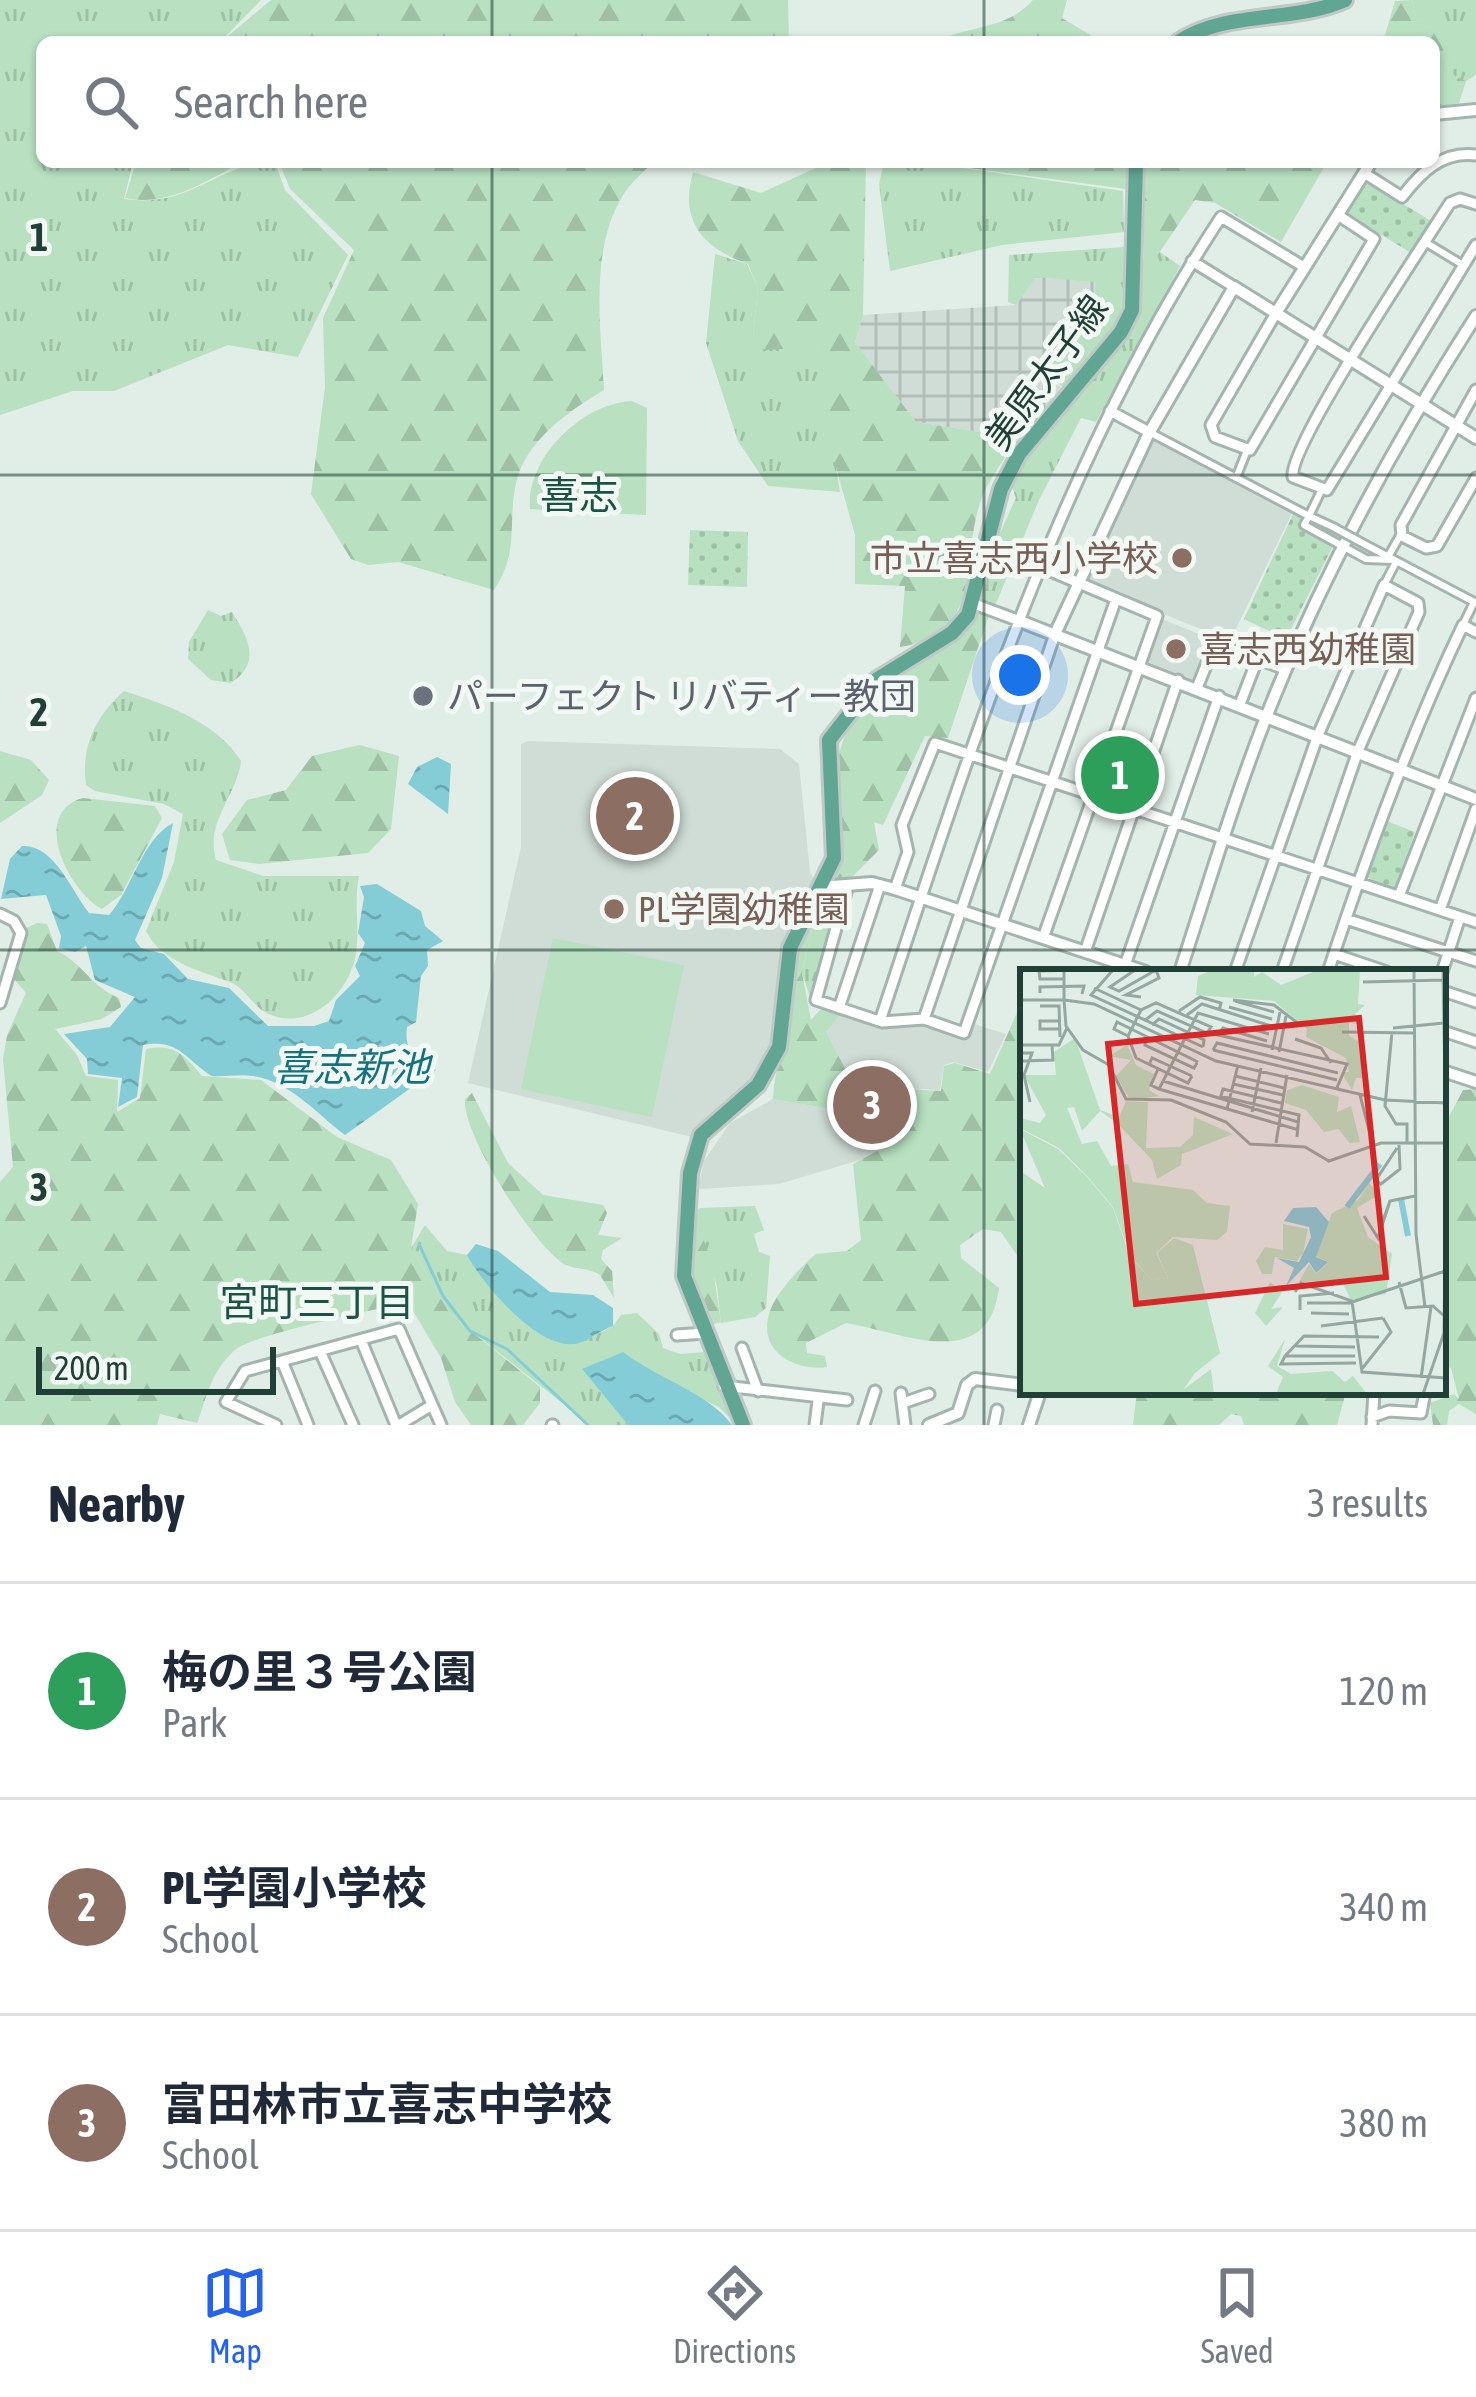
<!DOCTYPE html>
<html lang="en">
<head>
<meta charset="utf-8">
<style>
	body { margin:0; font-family:"Asap Condensed","Noto Sans JP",sans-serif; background:#f2f2f3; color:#1f2937 }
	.scale { position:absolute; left:36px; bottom:30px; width:240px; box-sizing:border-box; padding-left:12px; border:6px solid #203f36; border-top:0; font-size:33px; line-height:42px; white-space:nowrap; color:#203f36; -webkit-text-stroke:9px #f2f9f5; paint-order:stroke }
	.you { position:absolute; left:1020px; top:675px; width:42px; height:42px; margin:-30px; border:9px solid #fff; border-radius:50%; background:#1a73e8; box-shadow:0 0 0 18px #1a73e833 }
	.badge { display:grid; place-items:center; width:78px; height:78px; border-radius:50%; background:#2563eb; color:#fff; font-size:39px; font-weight:700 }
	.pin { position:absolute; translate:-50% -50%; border:6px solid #fff; box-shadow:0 3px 12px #0006 }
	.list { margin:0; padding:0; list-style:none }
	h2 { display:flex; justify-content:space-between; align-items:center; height:156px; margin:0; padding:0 48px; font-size:51px }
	h2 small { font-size:39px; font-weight:400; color:#747a83 }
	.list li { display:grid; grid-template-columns:78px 1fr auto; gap:36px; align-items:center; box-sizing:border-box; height:216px; padding:0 48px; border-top:3px solid #e0e1e3 }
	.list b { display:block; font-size:45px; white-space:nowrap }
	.list p { margin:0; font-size:39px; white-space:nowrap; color:#747a83 }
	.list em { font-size:39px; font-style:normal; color:#747a83 }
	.icon { flex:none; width:66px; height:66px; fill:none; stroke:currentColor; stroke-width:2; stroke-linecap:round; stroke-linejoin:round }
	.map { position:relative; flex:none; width:1476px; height:1425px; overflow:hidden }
	.search { position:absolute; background:#fff; box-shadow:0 3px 9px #0004; left:36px; right:36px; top:36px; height:132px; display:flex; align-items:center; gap:30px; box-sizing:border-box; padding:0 42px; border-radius:18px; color:#747a83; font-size:45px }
	.sheet { height:804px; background:#fff }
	nav { display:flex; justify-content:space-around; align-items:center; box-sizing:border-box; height:168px; border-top:3px solid #e0e1e3; background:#fff; font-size:33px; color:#747a83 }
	nav a { display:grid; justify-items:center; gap:6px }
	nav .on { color:#2563eb }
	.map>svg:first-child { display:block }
</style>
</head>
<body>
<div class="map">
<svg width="1476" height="1425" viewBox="0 0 1476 1425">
	<defs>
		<pattern id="industrial-grid" width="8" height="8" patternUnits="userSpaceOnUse" patternTransform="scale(3)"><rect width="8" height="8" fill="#cfddd6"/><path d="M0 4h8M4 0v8" fill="none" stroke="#b1bfb8"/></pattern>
		<pattern id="grass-tufts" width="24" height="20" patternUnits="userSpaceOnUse" patternTransform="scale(3)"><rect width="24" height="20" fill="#b8e0c1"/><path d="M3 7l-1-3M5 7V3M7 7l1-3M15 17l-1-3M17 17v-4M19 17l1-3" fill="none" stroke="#9ec1a6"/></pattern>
		<pattern id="forest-firs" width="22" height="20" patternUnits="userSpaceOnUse" patternTransform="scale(3)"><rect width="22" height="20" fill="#b8e0c1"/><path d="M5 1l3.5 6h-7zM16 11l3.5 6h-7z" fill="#9ec1a6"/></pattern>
		<pattern id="park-dots" width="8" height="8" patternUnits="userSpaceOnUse" patternTransform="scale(3)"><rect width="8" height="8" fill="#b8e0c1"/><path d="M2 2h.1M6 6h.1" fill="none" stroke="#9ec1a6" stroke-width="1.8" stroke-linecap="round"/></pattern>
		<pattern id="water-ripples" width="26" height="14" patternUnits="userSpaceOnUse" patternTransform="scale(3)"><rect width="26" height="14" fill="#84cdd7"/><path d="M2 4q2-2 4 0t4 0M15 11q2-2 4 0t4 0" fill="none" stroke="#6ca8af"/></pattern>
	</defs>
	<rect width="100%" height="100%" fill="#e1ede7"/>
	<path fill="#cfddd6" d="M1151,437L1293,511L1230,641L1083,581Z
		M1159,618L1209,638L1193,680L1143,660Z
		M527,741L780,749L799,764L810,872L817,885L798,909L783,949L773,1046L753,1081L692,1137L468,1083L521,847V744Z
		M841,1014L878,1025L923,1022L966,1036L971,1023L1006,1034L988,1072L954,1062L944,1065L940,1090L906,1088L895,1139L870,1157L779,1184L698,1189L704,1161L730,1123L773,1099L841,1111L848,1074L826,1032Z"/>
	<path fill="url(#industrial-grid)" d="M1035,277L1084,278L1096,282L1098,290L1094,305L1058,345L1056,385L1064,388L1018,438L916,422L855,342L863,315L1016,305Z"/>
	<path fill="url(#grass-tufts)" d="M0,0H261L220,42H42V162H133L124,199C192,209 218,162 275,162L285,190L348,255L298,357L228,345L114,391H73L0,415Z
		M1412,0H1476V75L1466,81L1449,73L1436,23L1416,18Z
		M884,162H920L1123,191L1124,232L1002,245L890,271L879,184Z
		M1125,247L1121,319L1064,388L1043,371L1094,305L1096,282L1036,277L1016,305L1008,302L1009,255Z
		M1160,252L1180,266L1096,422L1081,418L1039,500L995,606L982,602L994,546L1016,498L1011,484L1015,473L1136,303L1144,255Z
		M715,254L747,264L758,288L753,337L817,346L840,492L768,486L738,441L706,343Z
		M208,610L221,616L232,612C247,636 263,662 231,683L211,680L188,659L189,642Z
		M124,691C165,704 217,722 241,761C236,798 205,821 216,860L263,876H359C353,904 361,932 355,959C346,997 305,1034 265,1012C252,1005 244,987 230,982C201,971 161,962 146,931L174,862L183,814L164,804L95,791L86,785C81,747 95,717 124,691Z
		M839,891L813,995L810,997L802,973L818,903L821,892Z
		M755,1206L764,1230L754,1234L759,1252L770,1256L766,1308L755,1317L721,1323L717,1286L693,1214L700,1208Z
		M425,1225L447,1251L467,1255L516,1315L551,1339L580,1343L613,1326L621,1315L637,1313L659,1334L663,1348L680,1354L705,1352L737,1425L719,1407L656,1378L623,1353L583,1370L628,1425H590L450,1314L411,1248Z"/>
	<path fill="url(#forest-firs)" d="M271,0H788L789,41L221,42Z
		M1033,0H1067L1062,18L1102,42H936C969,24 1005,31 1033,0Z
		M1412,0L1416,18L1436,22L1449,73L1466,81L1459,103L1434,108V42H1383L1395,1Z
		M136,162H242C205,182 168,207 125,198Z
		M279,162H653C643,173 629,184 622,197C589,251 601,331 604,390C570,410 525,441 516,483C507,526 520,550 494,590L398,562L368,565L351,559L311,494L325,387L323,318L354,250L290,189Z
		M829,162H866L863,315L855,342L916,422L1018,438C1006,456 992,475 983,495C958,555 988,634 900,647L905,586L855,584V535L828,439L817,347L764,350L753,337L758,288L748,264C703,248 679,221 693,172L761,193Z
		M931,162H1128L1126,189L948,165Z
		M1142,162H1327L1281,242L1215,203L1195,200L1157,256L1144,255Z
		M982,608L989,615L948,738L925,736L883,825L874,822L879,850L849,880H830L835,766L849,722L866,696L961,636Z
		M360,745L399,756L391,829L368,853L259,864L230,860L222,834L247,800L286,790L312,756Z
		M0,751L31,760L49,780L42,795L0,823Z
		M83,798L155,806L162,818L121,895L102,909C69,892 29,813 83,798Z
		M818,903L802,973L811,1020L824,1006L841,1014L826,1032L848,1074L841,1111L773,1099C774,1069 786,1043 790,1013C796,962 792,951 818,903Z
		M37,923L47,924L57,951C84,964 91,987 119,998L121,1007L102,1019L55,1029L77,1055L86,1076L118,1080L117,1112L140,1098L146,1049C175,1043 185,1056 202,1076L261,1080L337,1137L391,1160L418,1204L411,1248L450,1314L540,1387V1403L523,1425H471L455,1402L441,1358L409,1304C383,1306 251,1336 236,1349C211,1371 208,1394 197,1423L160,1414L157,1425H0V1182L13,1167L3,1059L7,1035L26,993L14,979L24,929Z
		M1023,999V1264L1001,1232L983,1229L960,1245L961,1258L999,1288C988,1375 902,1332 846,1323L806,1343L807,1353L825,1356L827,1367C795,1371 758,1352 769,1314C774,1295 801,1266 816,1254L847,1251L861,1240L853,1164L896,1141L908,1089L941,1091L944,1066L955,1063L990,1074Z
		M1476,1089V1414L1459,1404L1449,1411L1447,1425H1433L1430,1403L1454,1394L1459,1399L1451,1368L1443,1365V1128L1463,1090Z
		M472,1093L508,1163L543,1195L603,1205L607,1213L598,1235L622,1238L603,1250L601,1259L612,1271L614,1298L600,1275C588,1267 575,1270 564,1264C534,1246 461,1133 465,1099Z
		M694,1214L712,1263L721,1322L711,1325L688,1257Z
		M1137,1392H1346L1337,1425H1244L1241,1416L1231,1414L1219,1425H1133Z"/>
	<path fill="url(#park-dots)" d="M1366,181L1431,221L1411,253L1346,213Z
		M1294,512L1338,536L1286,639L1244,619Z
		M690,530L748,532L747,587L688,585Z
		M1115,733L1130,739L1126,753L1145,761L1131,802L1095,790Z
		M1384,820L1415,832L1395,888L1363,876Z"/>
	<path fill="#b8e0c1" d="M632,401L647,408L646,515L530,509C526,457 583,403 632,401Z
		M553,938L684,965L652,1117L521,1089Z"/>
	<path fill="url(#water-ripples)" d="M437,757L451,764L448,814L408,784L417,767Z
		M173,823L162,878L135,940L141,948L164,954L188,979L229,988L268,1026H314L329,1021L336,1000L360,976L355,966L365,943L358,933L364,897L360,886L377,884L421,911L425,926L443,941L427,950L428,966L421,976L416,1022L407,1027C404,1053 416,1059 436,1070L345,1135C317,1114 290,1081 253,1076C239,1074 225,1077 212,1076C186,1060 179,1038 143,1045L137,1097L118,1107L122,1078L88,1074L87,1059L64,1034L110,1027L135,997L95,980L86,946L75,952L59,948L61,936L46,895L1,899L10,859L22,846C54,844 71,890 89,913L109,915C133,888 141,840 173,823Z
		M476,1244L498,1251L550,1292L593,1295L613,1308V1326C601,1330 590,1340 579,1343C541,1355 482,1283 467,1255Z
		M623,1352C658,1379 709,1393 732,1425H628L582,1369Z"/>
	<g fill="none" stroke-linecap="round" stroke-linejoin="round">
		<path stroke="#84cdd7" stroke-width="3" d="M419,1244L443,1296L470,1331L507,1349L588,1425"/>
		<g stroke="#a3b5ae" stroke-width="12">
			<path id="pedestrian" d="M1425,242L1463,265
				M1151,433L1309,516L1321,491
				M1236,478L1246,453
				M1333,527L1309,516L1304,525L1366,559L1393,560
				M1366,545L1476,603
				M1388,557L1401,534
				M1384,585L1396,562
				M1463,625L1474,602
				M1257,660L1286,671"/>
		</g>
		<g stroke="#a3b5ae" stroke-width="15">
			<path id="minor" d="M1364,173L1402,197C1421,172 1442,151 1476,155
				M1476,204L1460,199L1450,203C1425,242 1287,448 1293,477L1327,490L1476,245
				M1192,261L1234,287
				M1276,313L1211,425L1215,437L1250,450L1374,239L1338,215
				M1476,390L1401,525L1402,536L1426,548L1437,546L1476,478
				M1110,411L1149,432
				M1039,566L1157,616L1043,938
				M974,604L1017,620
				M1197,688L1215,643L1257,660L1240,704
				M848,885L816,1000L882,1022L924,1019L964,1033L1116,599
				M895,889L908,852L902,825L935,743L1476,922
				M1399,896L1476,698
				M1440,910L1476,809
				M0,914L14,921L21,933L0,1003
				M1346,919L1476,961
				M1085,952L1178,680
				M1334,954L1387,972
				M1125,965L1219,696
				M1235,972L1318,735L1384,585L1418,603L1419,612L1358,751L1282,972
				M1328,972C1367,853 1409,738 1463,625L1476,632
				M1442,972L1460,917
				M1443,991L1476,1002
				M839,1008L880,885
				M924,1019L1055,634
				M880,1021C972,744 1059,463 1221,217L1304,267
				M1443,1031L1476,1042
				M677,1335L705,1333
				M361,1340L396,1425
				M742,1348L758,1391
				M320,1351L353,1425
				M282,1361L308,1425
				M724,1386L847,1400
				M901,1393L905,1425
				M903,1403L929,1394
				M1372,1417L1389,1411L1421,1413L1425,1392
				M276,1425L226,1402L245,1371L399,1329L441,1425
				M399,1425L432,1405
				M552,1425H553
				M815,1425L818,1401
				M864,1425L875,1391
				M994,1425L997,1410
				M1372,1425L1374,1392"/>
		</g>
		<g stroke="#a3b5ae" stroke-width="16">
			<path id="tertiary" d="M1434,114L1476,110
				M1276,313L1371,162
				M1017,620L1476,799
				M1055,634L1148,435L1234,287L1476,438
				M820,887L872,883L895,889L1146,972
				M1180,972C1210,880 1238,785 1275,695C1329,563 1399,436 1476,316
				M1443,1071L1476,1082
				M929,1425L958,1413L967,1385L975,1379L1023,1385
				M1029,1425L1040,1392"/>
		</g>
		<g stroke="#c1c9c7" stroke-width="20">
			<path id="primary" d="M1178,42C1226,10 1293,23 1345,0
				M743,1425L684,1276L690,1173L701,1135L758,1085L779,1047L790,948L834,858L829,740L876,680L952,633L968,615L1001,489L1019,454L1121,332L1132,310L1136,162"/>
		</g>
		<use href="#pedestrian" stroke="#fff" stroke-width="6"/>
		<use href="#minor" stroke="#fff" stroke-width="9"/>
		<use href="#tertiary" stroke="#fff" stroke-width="10"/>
		<use href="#primary" stroke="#61a692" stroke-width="14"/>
		<g stroke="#a3b5ae" stroke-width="12" stroke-linecap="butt">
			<path id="pedestrian-bridge" d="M1333,527L1366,545"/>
		</g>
		<use href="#pedestrian-bridge" stroke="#fff" stroke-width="6"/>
	</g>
	<path fill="none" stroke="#203f36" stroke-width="3" stroke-opacity="0.55" d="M492,0V42M984,0V42M492,162V1425M984,162V1425M0,475H1476M0,950H1476"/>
	<g fill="#8d6e63" stroke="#f2f9f5" stroke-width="4.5">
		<circle cx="1182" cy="558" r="12"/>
		<circle cx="1176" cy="649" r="12"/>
		<circle cx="614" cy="909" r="12"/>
	</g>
	<circle fill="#6b7280" stroke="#f2f9f5" stroke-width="4.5" cx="423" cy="696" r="12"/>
	<g text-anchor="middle" stroke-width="10" stroke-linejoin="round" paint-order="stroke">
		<g font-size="36" fill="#203f36" stroke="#f2f9f5">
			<text transform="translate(1046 372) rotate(-54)" y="13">美原太子線</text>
		</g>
		<g font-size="36" fill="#785e54" stroke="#f2f9f5" text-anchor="start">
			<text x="1158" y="571" text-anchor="end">市立喜志西小学校</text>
			<text x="1200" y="662">喜志西幼稚園</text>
			<text x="638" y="922">PL学園幼稚園</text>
		</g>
		<g font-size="36" fill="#5b616d" stroke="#f2f9f5" text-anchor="start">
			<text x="447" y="709">パーフェクト リバティー教団</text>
		</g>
		<g font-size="39" fill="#1a5343" stroke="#f2f9f5">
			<text x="579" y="509">喜志</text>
			<text x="317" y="1316">宮町三丁目</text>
		</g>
		<g font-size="39" font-style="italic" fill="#147280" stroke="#f2f9f5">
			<text x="352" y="1081">喜志新池</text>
		</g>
	</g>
	<g transform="translate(1020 969)">
		<rect width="426" height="426" fill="#e1ede7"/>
		<path d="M0,160L38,180L68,209L93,239L110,288L131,310L148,309L137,284L154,269L173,276L200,384L175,404L163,421L191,400L194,425H0V202L25,219ZM263,255L288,260L283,284L277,292L255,288L252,305H242L236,292L245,278L263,281Z" fill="#b8e0c1"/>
		<path d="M193,1H234V8L242,3L261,16L298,1H340L338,35L345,36L335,45L344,55L329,54V67L343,75L348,109H336L332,121L321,103H329L326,89L286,68L287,60L254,32L176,26L178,7ZM55,69L80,141L99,148L106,132L128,133L126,179L160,178L173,166L174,148L213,165L162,185L161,196L137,210L132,191L97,154L80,142L62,162L54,138L47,139L62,175L77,172L91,197L108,195L113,213L173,221L187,234L210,237L207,263L197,271L153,268L136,284L148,309L131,310L111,288L93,238L68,208L39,179L0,159V149L20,154L26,146L4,106H36L34,83ZM107,76L116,96L134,105L129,121L139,127L110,131L96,107L111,91L89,87ZM282,116L319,128L317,143L331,137L340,173L330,174L318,160L304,163L286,141L265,134L267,121ZM349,214L360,225L337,239L348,268L372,285L366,325L331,331L321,311L279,313L289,295L296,305L308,293L296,287L312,244L338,231ZM250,313L262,323L251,340L263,338L246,357L235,344ZM265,370L257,397L271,405L312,402L325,413L333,407L347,425H256L263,408L248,397Z" fill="#b8e0c1"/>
		<path d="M296,238L309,253L296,288L308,293L296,304L289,293L266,317L274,299L257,289L279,293L291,268L289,258L264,252L273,239Z" fill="#84cdd7"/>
		<path fill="none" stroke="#84cdd7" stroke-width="6" d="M381,230L388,267M327,238L360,195"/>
		<path fill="none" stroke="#94a7a0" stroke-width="3" d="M44,1V31L74,35L196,92L365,131L426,134M93,1L71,26L183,78M115,1L90,18L99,22L136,1M394,1L396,265L405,338M423,1L426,169M44,10H20L19,2L51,1M343,13L424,11M74,19L121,41M20,24V18L64,17L62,25M121,28L106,26L139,9L136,1M0,31H44L46,57L63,81L89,96L106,130L151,131L206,153L230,175L285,178L309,192L361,174H426M213,31L254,36L279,55M215,32L254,43M20,37H39L40,68M209,38L252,50M159,42L180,28L201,34L199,42M167,46L182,35L251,57M39,52H20V60H39M124,52L137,42L187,64L191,58L136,34L121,41L108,67L116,89L168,114L172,107M132,56L139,50L184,71L183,78M373,59L424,54M322,63L394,64M372,63L365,137L376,155H387V173M108,67L94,60L97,53L178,93M126,68L125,76L174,99L177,94M275,70L301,79L311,94M247,72L203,59L198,66L327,95L316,121M0,76H39L47,59M193,81L197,74L318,104M193,81L317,111M252,81L260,43M259,83L266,47M0,84H12L4,106L10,133M0,92L33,91L32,76M129,96L132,89L172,107M138,100L131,116L139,120L279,161M215,107L264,119M143,112L278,153M213,115L263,126M139,120L178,44L249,65M340,126L353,177M200,127L279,146L277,168M200,130L203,120L261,134M207,140L218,96M232,143L241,99M256,174L267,106M377,179L356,211L361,215L380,200L379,176M344,247L358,269L370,232M362,254L370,232L395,227M379,313L386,339L413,337L423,346M275,323L281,314L332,332L342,403L426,409M332,333L425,302M287,334H332M280,341V327L314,324M291,344L329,345M301,357L363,349M276,377L335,378M265,387L284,367L359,368M265,387L261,395L336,394M265,387H335M341,401L371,363L363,349M401,409L411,338M403,425L424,364L426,225"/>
		<path fill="#d62828" fill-opacity="0.15" stroke="#d62828" stroke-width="6" d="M339,49L366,308L116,335L88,75Z"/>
		<rect width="426" height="426" fill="none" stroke="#203f36" stroke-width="6"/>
	</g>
	<g font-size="39" text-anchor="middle" font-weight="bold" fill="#203f36" stroke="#f2f9f5" stroke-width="10" stroke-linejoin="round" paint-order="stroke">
		<text x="39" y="251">1</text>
		<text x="39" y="726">2</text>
		<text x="39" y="1201">3</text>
	</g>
</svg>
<div class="scale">200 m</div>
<div class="you"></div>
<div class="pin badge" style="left:1120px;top:775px;background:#2e9e5b">1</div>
<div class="pin badge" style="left:635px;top:816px;background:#8d6e63">2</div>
<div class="pin badge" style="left:872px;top:1105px;background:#8d6e63">3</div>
<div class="search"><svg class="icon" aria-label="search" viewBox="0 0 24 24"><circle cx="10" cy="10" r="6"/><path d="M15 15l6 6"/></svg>Search here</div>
</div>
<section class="sheet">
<h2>Nearby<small>3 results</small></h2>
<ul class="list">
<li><span class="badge" style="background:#2e9e5b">1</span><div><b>梅の里３号公園</b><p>Park</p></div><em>120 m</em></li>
<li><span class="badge" style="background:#8d6e63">2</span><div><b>PL学園小学校</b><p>School</p></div><em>340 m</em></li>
<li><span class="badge" style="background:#8d6e63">3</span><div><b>富田林市立喜志中学校</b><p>School</p></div><em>380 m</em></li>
</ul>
</section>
<nav>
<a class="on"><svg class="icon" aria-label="map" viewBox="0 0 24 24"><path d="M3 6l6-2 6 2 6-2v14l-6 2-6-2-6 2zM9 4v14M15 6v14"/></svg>Map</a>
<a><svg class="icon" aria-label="directions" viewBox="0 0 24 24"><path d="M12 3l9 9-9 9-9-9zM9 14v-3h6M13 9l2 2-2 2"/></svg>Directions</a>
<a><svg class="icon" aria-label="saved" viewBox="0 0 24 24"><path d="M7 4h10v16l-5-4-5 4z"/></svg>Saved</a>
</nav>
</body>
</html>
